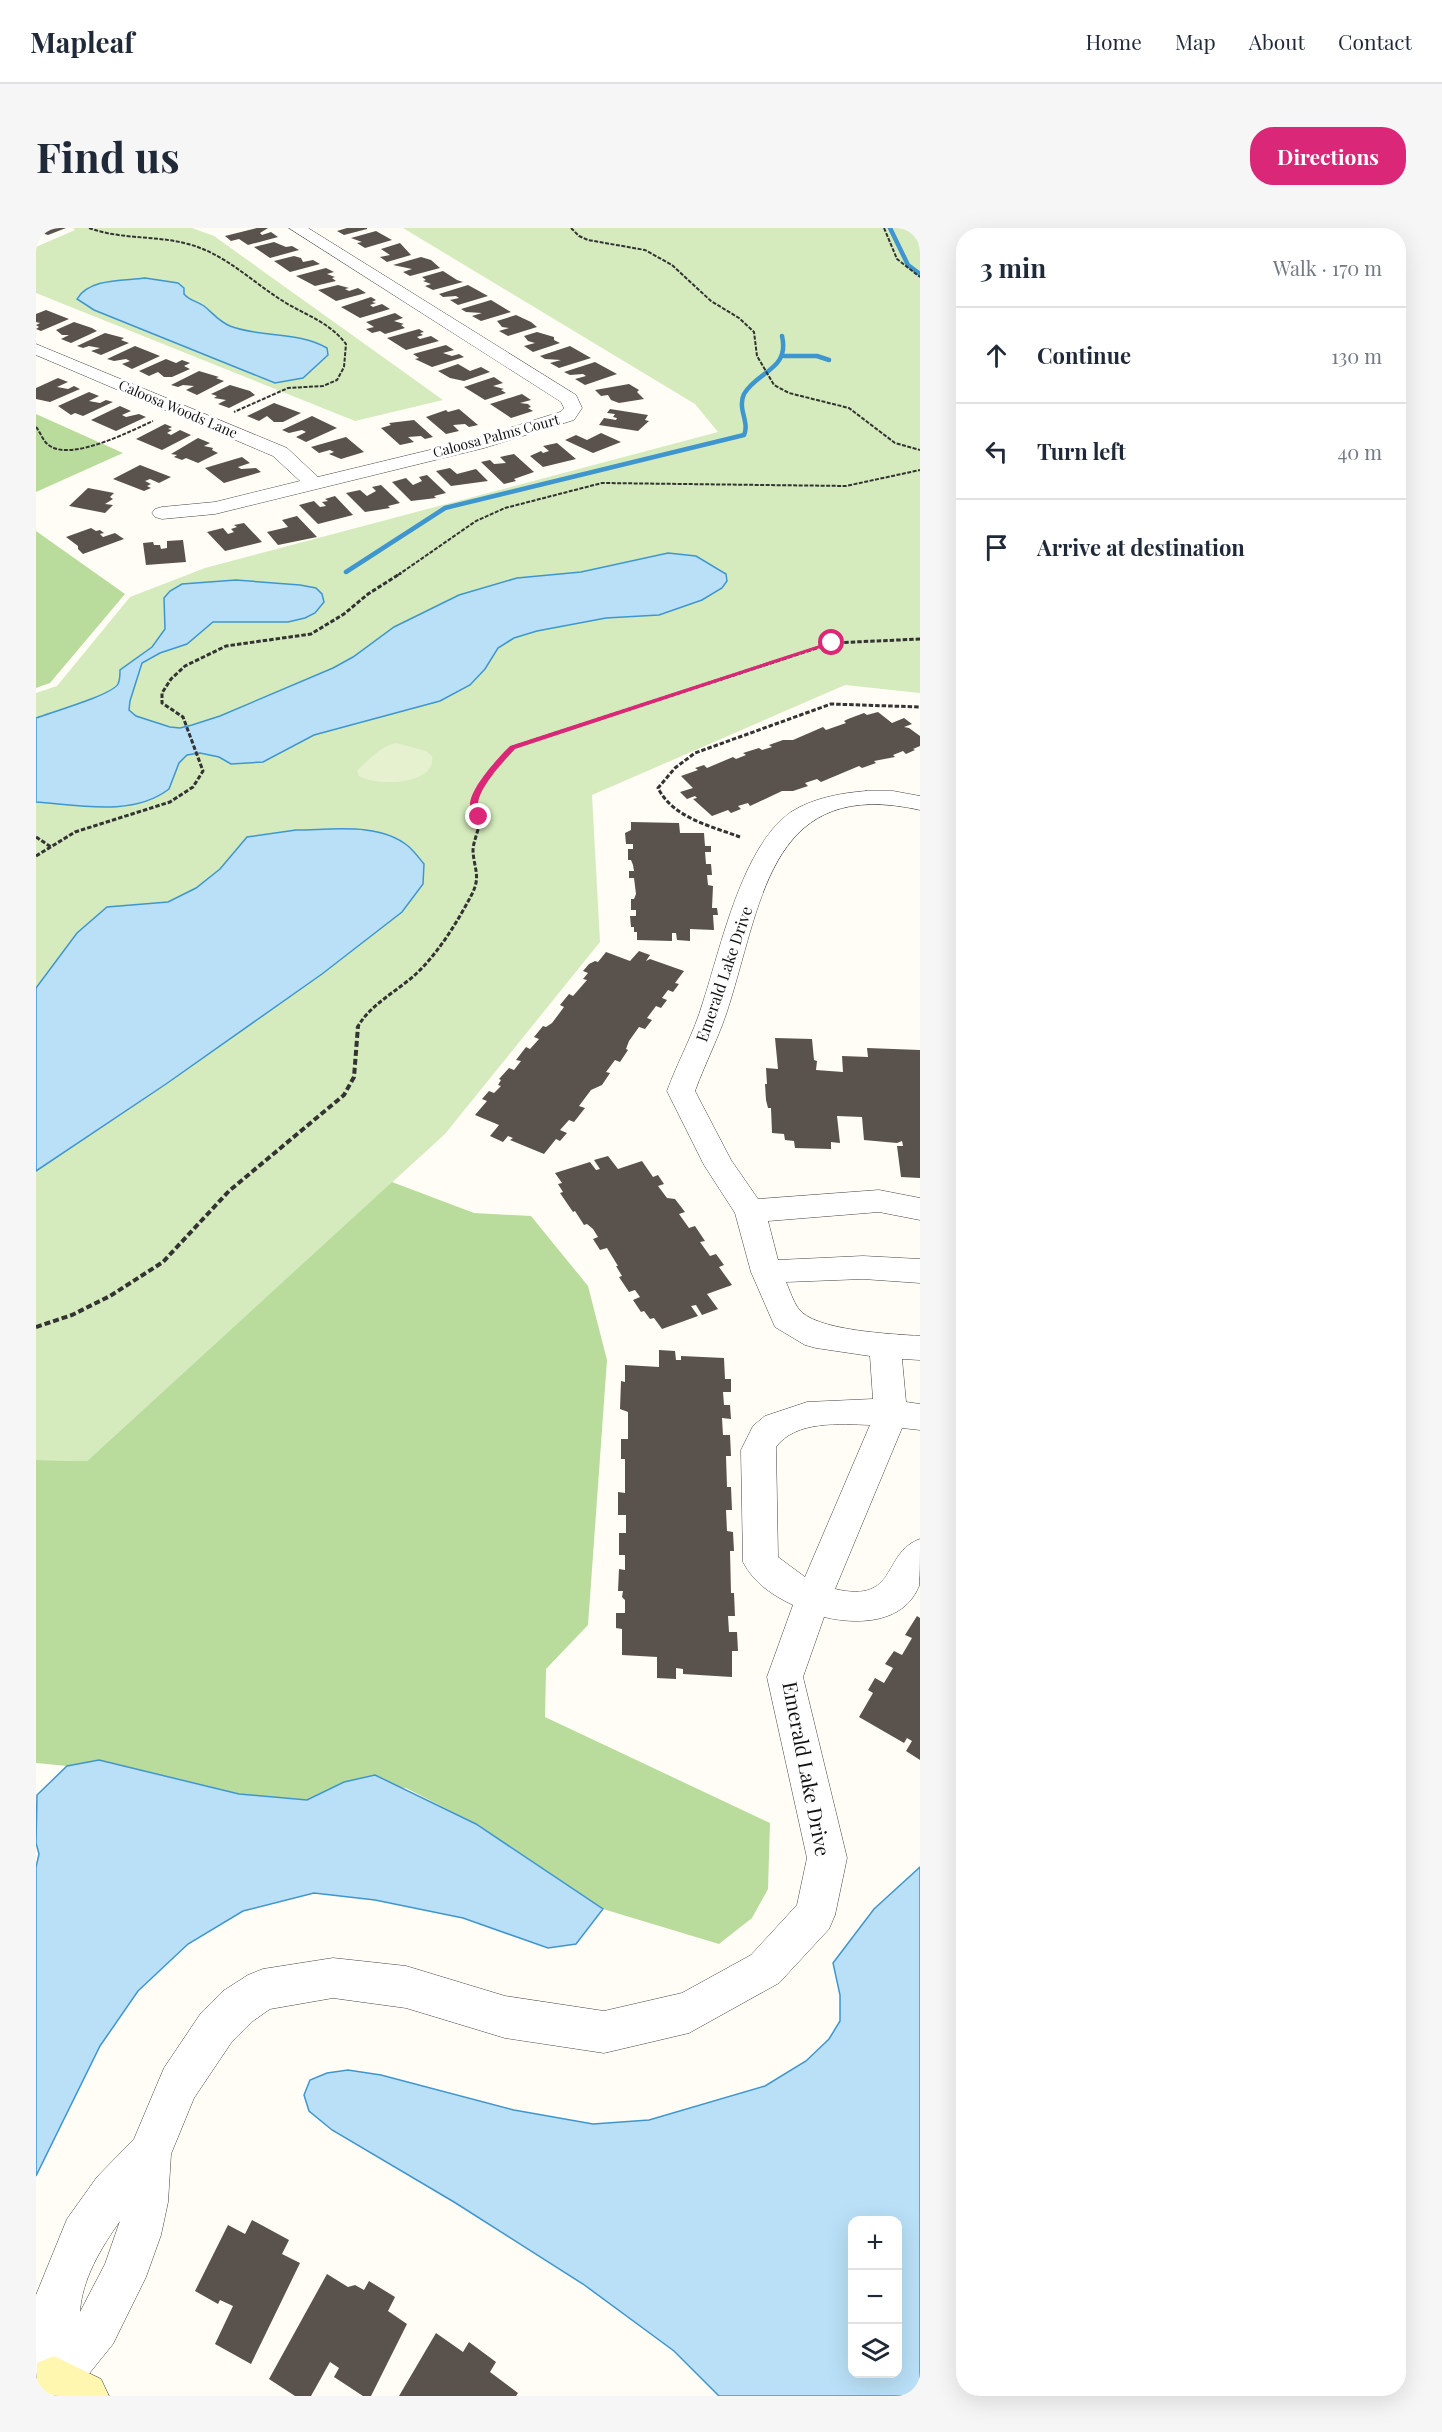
<!DOCTYPE html>
<html lang="en">
<head>
<meta charset="utf-8">
<style>
	body { margin:0; font-family:"Playfair Display",serif; background:#f6f6f7; color:#1f2937 }
	.controls { position:absolute; right:18px; bottom:18px; display:grid; overflow:hidden; border-radius:12px; box-shadow:0 6px 24px #0002 }
	.controls button { width:54px; height:54px; display:grid; place-items:center; padding:0; border:0; border-bottom:2px solid #e0e1e3; background:#fff; color:#1f2937; font:30px sans-serif }
	.stop { position:absolute; width:18px; height:18px; margin:-14px; border:4px solid #db2777; border-radius:50%; background:#fff }
	.stop.end { background:#db2777; border-color:#fff; box-shadow:0 2px 6px #0008 }
	.list { margin:0; padding:0; list-style:none }
	h2 { display:flex; justify-content:space-between; align-items:center; height:78px; margin:0; padding:0 24px; font-size:26px }
	h2 small { font-size:20px; font-weight:400; color:#747a83 }
	.list li { display:grid; grid-template-columns:39px 1fr auto; gap:18px; align-items:center; box-sizing:border-box; height:96px; padding:0 24px; border-top:2px solid #e0e1e3 }
	.list b { display:block; font-size:22px; white-space:nowrap }
	.list em { font-size:20px; font-style:normal; color:#747a83 }
	.icon { flex:none; width:33px; height:33px; fill:none; stroke:currentColor; stroke-width:2; stroke-linecap:round; stroke-linejoin:round }
	.map { position:relative; flex:none; width:884px; height:2168px; overflow:hidden; border-radius:24px }
	header { display:flex; align-items:center; gap:36px; box-sizing:border-box; height:84px; padding:0 30px; background:#fff; border-bottom:2px solid #e0e1e3 }
	header strong { font-size:28px }
	nav { display:flex; gap:33px; margin-inline-start:auto; font-size:21px }
	.intro { display:flex; align-items:center; justify-content:space-between; box-sizing:border-box; height:144px; padding:0 36px }
	h1 { margin:0; font-size:42px }
	.button { padding:15px 27px; border-radius:24px; background:#db2777; color:#fff; font-size:21px; font-weight:700 }
	main { display:flex; gap:36px; padding:0 36px }
	aside { flex:1; background:#fff; border-radius:24px; box-shadow:0 6px 24px #0002 }
	.map>svg:first-child { display:block }
</style>
</head>
<body>
<header>
<strong>Mapleaf</strong>
<nav><a>Home</a><a>Map</a><a>About</a><a>Contact</a></nav>
</header>
<div class="intro"><h1>Find us</h1><a class="button">Directions</a></div>
<main>
<div class="map">
<svg width="884" height="2168" viewBox="0 0 884 2168">
	<rect width="100%" height="100%" fill="#fffdf5"/>
	<path fill="#d5ebbd" d="M37,0H156L178,8L407,172L319,193L0,65V19L39,2Z
		M367,0H884V465L809,457L556,567L564,714L409,906L51,1233L0,1232V465L21,458L94,369L169,340L682,204L659,176Z"/>
	<path fill="#b9dc9c" d="M0,186L87,225L0,264Z
		M0,303L89,366L14,455L0,460Z
		M356,954L438,985L495,988L552,1058L571,1132L552,1397L510,1441L509,1489L734,1595L732,1661L716,1690L683,1716L567,1681L440,1596L370,1560L308,1554L271,1572L203,1566L63,1532L31,1538L0,1535V1232L51,1233Z"/>
	<path fill="#e6f2cf" d="M360,515L390,523L396,528C401,557 341,559 323,548L321,543C332,532 345,518 360,515Z"/>
	<path fill="#b9e0f7" stroke="#3f96cf" stroke-width="1.5" fill-rule="evenodd" d="M109,50L142,55L148,60V66C154,73 161,73 168,78C177,85 182,93 194,98C225,110 262,103 291,120L292,127L267,150L239,155L58,82L41,71C53,50 88,53 109,50Z
		M632,325L660,328L690,346L691,353L686,360L666,372L623,387L570,390L501,403L478,410L462,420L449,441L434,457L404,473L278,507L227,534L195,536L183,529L164,525L151,527L143,535L133,561C97,589 42,577 0,574V490C16,484 76,467 82,456C84,452 84,446 84,442L116,419L129,401L128,370L134,363L146,356L200,352L264,357L280,360L286,366L288,374L279,385L269,390L252,394H177L151,416L124,425L106,435L94,473L93,482L100,488L134,499L144,500L156,497L184,488L297,440L317,429L358,399L423,367L481,350L545,344Z
		M260,602C295,602 343,594 372,618C378,623 383,630 388,636L387,656L366,684L286,746L130,856L0,943V760L41,705L71,679L132,674L160,660L184,641L211,609Z
		M63,1532L203,1566L271,1572L308,1554L339,1547L440,1596L567,1681L540,1716L512,1720L427,1690L339,1672L278,1665L207,1683L152,1716L102,1763L64,1818L0,1948V1639L3,1626L0,1615L1,1567L31,1538Z
		M884,1639V2168H683L638,2123L547,2056L418,1974L296,1902L273,1883L268,1867L274,1852L291,1845L312,1842L345,1847L478,1882L557,1896L613,1892L729,1858L770,1833L793,1811L804,1793V1767L797,1735L838,1681ZM816,1992H862V2146H816Z"/>
	<g fill="none" stroke-linecap="round" stroke-linejoin="round">
		<path stroke="#3f96cf" stroke-width="4.5" d="M854,0L872,37L884,46
			M748,128H781L793,132
			M310,344L409,280L708,207C714,194 701,181 708,166C721,143 754,142 746,108"/>
	</g>
	<path fill="#5a524d" d="M0,0H30L12,7L0,3Z
		M221,0H232L224,5L226,7L235,4L242,9L212,17L203,11L195,13L189,8Z
		M311,0H331V1L308,7L301,3Z
		M340,3L356,12L329,20L321,15L326,14L315,10Z
		M238,14L250,19L256,18L263,22L234,30L218,19Z
		M364,15L375,27L351,34L344,29L354,27L345,21Z
		M258,28L265,30L267,34L277,32L284,36L254,44L238,33Z
		M385,29L395,32L404,40L374,48L367,44L376,41L357,37Z
		M290,40L298,44L291,46L299,49L296,50L300,53L279,58L260,48Z
		M407,43L421,52L427,54L397,62L389,58L395,56L387,53L390,52L386,49Z
		M302,57L313,60L309,61L313,63L322,60L330,65L300,73L282,62Z
		M432,57L452,68L422,77L414,72L423,70L420,68L407,69L403,66Z
		M335,69L340,72L336,74L340,75L334,77L337,79L346,76L354,81L324,90L305,79Z
		M455,72L475,84L445,93L436,88L446,85L430,84L425,81Z
		M10,82L33,91L5,103L0,101L3,99L0,97L4,95L0,94V86Z
		M359,85L367,90L358,93L368,96L365,97L369,100L349,106L344,103L336,105L330,101L338,99L330,94Z
		M480,87L495,94L501,99L472,108L463,103L473,100L466,99L461,93Z
		M38,94L56,100L61,103L35,115L25,111L33,107H26L20,102Z
		M383,101L388,104L384,105L387,107L381,109L384,111L395,108L403,113L370,122L351,110Z
		M501,104L518,109V112L524,115L497,124L488,118L499,115L492,113L488,108Z
		M69,105L88,110L85,112L93,115L65,127L55,123L64,120L53,118L47,120L41,118Z
		M410,117L418,122L407,125L416,128L423,126L428,129L396,139L379,131L383,130L377,126Z
		M99,118L124,128L96,141L86,136L94,133L90,131L78,133L71,131Z
		M534,118L555,130L523,140L514,135L525,132L509,131L504,128Z
		M130,131L140,135L146,132L154,135L148,138L154,141L136,149H128L122,144L113,148L103,143Z
		M559,134L581,146L549,157L539,151L550,148L547,146L534,147L528,144Z
		M422,136L434,143L445,139L454,144L428,153L414,150L402,143Z
		M163,143L183,149L180,150L188,153L161,167L150,162L158,158L147,157L142,159L135,157Z
		M458,149L467,155L457,158L468,161L465,162L470,165L449,172L428,159Z
		M22,150L32,154L21,159L32,161L38,158L44,161L14,174L0,171V160Z
		M593,156L603,162L601,164L608,171L583,175L575,172L572,167L565,168L559,162Z
		M194,157L214,163L219,167L193,180L182,176L190,172L178,170L181,168L175,166Z
		M53,164L63,168L53,173L64,175L70,172L77,174L47,188L39,185L35,187L22,178Z
		M486,166L495,172L484,175L492,176L495,179L492,180L497,183L475,190L454,176Z
		M238,175L265,185L247,194H238L231,188L223,193L211,188Z
		M84,178L95,183L86,187L90,189L103,186L110,189L80,203L55,192Z
		M423,181L442,197L433,199L429,196L417,197L423,203L410,206L390,189L410,182L412,184Z
		M574,181L612,187L609,192L613,193L602,203L563,197L568,190L580,192L581,190L577,189L579,186L571,185Z
		M276,188L301,200L270,214L260,209L270,204L266,202L253,205L246,202Z
		M378,192L397,209L389,211L385,208L372,209L378,214L364,217L345,200L355,197L353,195Z
		M129,196L136,199L132,201L136,202L131,205L135,207L144,202L155,207L126,222L100,211Z
		M565,205L585,214L557,225L529,212L540,207L551,212Z
		M310,209L328,224L305,231L293,226L298,224L294,222L283,225L275,219Z
		M162,210L174,215L168,218L177,220L176,222L182,225L162,235L150,230L146,232L138,229L141,227L135,226Z
		M521,215L540,231L507,239L494,228L505,223L507,225L513,223L507,218Z
		M478,226L498,244L478,251L480,253L468,256L445,234L454,232L458,236L470,235L464,229Z
		M206,229L214,235L202,239L205,241L220,240L225,244L188,255L169,240Z
		M104,237L135,249L123,255L114,251L109,253L115,256L111,258L115,260L108,263L77,251Z
		M414,240L421,246L440,241L452,253L415,258L400,243Z
		M391,247L410,265L398,268L400,270L375,273L356,254L370,250L377,257L386,253L383,249Z
		M345,257L364,275L352,278L354,280L329,284L310,265L324,262L331,268L340,263L336,259Z
		M52,260L78,265L74,269L77,271L69,276L77,277L69,285L33,278Z
		M299,268L317,287L282,296L263,277L278,273L284,279L290,278L286,274L292,273L289,271Z
		M261,288L281,309L242,317L231,304L252,299L246,292Z
		M208,295L226,314L189,323L171,304L187,300L192,306L198,304L195,301L201,299L198,297Z
		M55,300L60,303L64,302L68,305L64,306L67,309L79,305L88,311L47,326L42,321V318L30,309Z
		M147,312L150,334L110,337L107,315L117,314L118,317H124L125,321L131,320V313Z
		M842,484L856,495L868,490L876,496L868,499L873,500L884,508V518L877,521L879,522L870,526L867,523L857,527L859,529L838,533L840,535L826,540L823,538L785,554L781,551L769,555L772,558L757,563H746L714,578L712,575L702,578L705,581L695,585L692,582L676,588L657,571L661,570L659,568L651,571L644,564L657,560L645,548L662,542L659,540L668,537L671,540L697,529L700,531L710,527L707,525L723,520L726,522L736,519L733,517L747,512H757L787,499L790,502L810,495L808,493L812,491L828,485L831,487Z
		M595,594L643,595L644,605H668L669,618H675V624H669L670,636H675L676,647H671L672,657L677,658L676,680H681L682,687H677L678,702L654,701V713L641,712L640,705H636V713L601,712V704H598V699H595L594,688H600V682H595V671H598L600,666L598,650H593V643H598L597,637L595,632H592V621H597V616H590L589,605L595,602Z
		M603,723L614,727L610,733L614,731L648,743L639,755L643,756L637,764L632,762L626,770L631,772L625,780L620,778L611,790L616,792L609,801L603,799L593,813L590,821L592,822L584,834L579,832L570,844L574,845L566,857L555,862L543,878L549,880L538,894L533,892L524,902L531,905L524,913L520,911L508,926L474,912L477,910L472,908L467,914L454,908L463,897L439,887L451,873L446,871L453,863L458,865L465,858L462,857L465,852L463,851L473,840L478,842L485,833L480,832L490,819L494,821L503,811L498,809L507,798L510,799L516,795L528,779L524,777L533,766L537,768L551,752L547,751L552,745L547,743L553,736L559,733L562,734L570,724L594,733Z
		M739,810L776,811L778,832L781,833L780,842L807,844L806,828L832,829L831,820L884,822V950L865,949L861,918H867L866,913L861,915L828,912L826,889L801,888L804,915L795,914V921L759,920L758,913L749,912L748,906L736,905L735,880H732L730,872L729,856H731L730,840L742,841Z
		M572,928L582,941L606,933L617,949L622,947L628,956L622,958L631,970L639,971L649,984L643,986L653,1000L659,998L669,1013L664,1014L674,1028L680,1026L688,1037L683,1039L696,1057L671,1066L682,1081L666,1087L660,1077L655,1078L662,1088L626,1101L618,1090L614,1091L608,1083L605,1084L597,1072L604,1069L599,1062L593,1064L583,1049L586,1048L580,1038H582L571,1020L564,1022L557,1011L562,1009L557,1001L551,996L548,997L539,983L537,984L524,965L527,964L522,956L526,955L519,945L554,934L560,942L564,941L558,932Z
		M623,1122L639,1123L640,1132H645V1128L688,1130L689,1151H695V1164H687L688,1177H694L695,1191L686,1190L687,1207H694L695,1228H690L691,1259H695L696,1282H690L691,1303L697,1304L698,1323H694L695,1365H698L699,1388H692L693,1404H701L702,1423H696V1449L647,1446V1441L640,1440V1451L621,1450V1429L586,1427V1401L580,1400V1385H589V1372L586,1369L587,1363H582L583,1341L589,1342V1327H583V1305H590V1287H582V1264L589,1265V1231H585V1211H592V1184L584,1181L585,1153L589,1154V1137L623,1139Z
		M881,1388L884,1390V1532L870,1523L876,1513L871,1510L868,1515L823,1489L837,1465L832,1462L839,1450L848,1455L857,1440L849,1436L858,1423L866,1427L876,1410L869,1407Z
		M216,1992L253,2012L246,2026L264,2035L215,2136L179,2116L197,2078L184,2072L182,2076L159,2063L192,1997L209,2006Z
		M291,2046L312,2059L319,2057L328,2062L333,2053L359,2069L352,2083L371,2096L335,2168H327L298,2149L303,2140L294,2134L275,2168H259L233,2151Z
		M400,2105L427,2124L433,2114L460,2134L454,2144L482,2165L480,2168H363Z"/>
	<g fill="none" stroke-linecap="round" stroke-linejoin="round">
		<g stroke="#444" stroke-width="1">
			<path id="street" d="M253,0H272L540,167L546,180L538,192L448,220L179,286L126,291L119,289L116,285L119,281L126,279L179,274L264,253L237,228L0,127V116L251,220L282,249L435,212L524,184L528,180L525,174Z
				M830,563H857L884,568V582C737,549 727,667 694,774C685,805 670,833 659,863L695,932L722,971L843,962L884,970V992L843,984L732,993L742,1032L827,1028L884,1031V1055L827,1051L750,1054C754,1063 757,1073 762,1080C777,1103 857,1106 884,1108V1132L866,1131L870,1174L884,1176V1202L866,1200L799,1361C863,1376 845,1325 884,1311C884,1325 884,1346 883,1358C868,1396 821,1397 788,1389L767,1449L811,1630L799,1687L793,1701L743,1755L653,1805L568,1825L469,1810L370,1780L297,1770L234,1781L217,1793L195,1815L158,1870L135,1926L132,1974L125,2007L110,2049L77,2116L35,2168H0V2067L31,1991L61,1949L98,1911L128,1840L165,1785L187,1763L212,1747L227,1741L297,1730L370,1738L469,1768L568,1783L646,1765L715,1727L761,1677L771,1630L731,1449L757,1377C736,1367 718,1355 707,1334L705,1222L717,1198L729,1188L771,1174L837,1171L834,1128L780,1120L769,1117L739,1099L715,1044L699,985L668,937L631,863C642,833 658,805 667,774C685,719 706,618 755,584C777,570 805,565 830,563ZM834,1197L769,1349L742,1329L740,1219C760,1192 804,1196 834,1197ZM84,1993L69,2036L44,2084C46,2051 65,2020 84,1993Z"/>
		</g>
		<g stroke="#333" stroke-width="1">
			<path id="secondary" d="M18,2128L65,2151L73,2168H0L1,2135Z"/>
		</g>
		<path stroke="#333" stroke-width="2" stroke-dasharray="4 1.5" stroke-linecap="butt" d="M53,0C86,12 119,7 152,16C190,26 217,55 250,75C272,88 294,95 310,116L308,139L301,152L287,158L252,160L198,184
			M535,0L543,8L552,12L609,22L636,37L675,73L703,90L718,104L721,128L738,157L753,165L813,180L859,215L884,222
			M848,0L861,31L884,49
			M0,199C5,205 7,214 14,218C36,233 95,203 117,193
			M362,347L440,293L469,280L566,255L810,258L884,242"/>
		<path stroke="#333" stroke-width="3" stroke-dasharray="4.5 2" stroke-linecap="butt" d="M0,609L15,619
			M704,609C675,598 637,590 622,560L639,540L659,525L795,476L884,479
			M0,628L39,604L134,574L157,559L167,543L147,489L126,475V465L135,451L149,438L190,418L275,406L308,386L332,366L365,345
			M321,800C334,776 362,763 381,745C403,724 422,693 436,666C445,648 438,641 437,623C437,614 442,605 443,596C444,589 439,585 438,579C436,562 466,530 477,519L796,415L884,411"/>
		<path stroke="#333" stroke-width="4" stroke-dasharray="6 3" stroke-linecap="butt" d="M0,1099L36,1087L74,1068L127,1034L193,963L308,867L318,849L322,798"/>
		<use href="#street" fill="#fff" fill-rule="evenodd"/>
		<use href="#secondary" fill="#fff6b0" fill-rule="evenodd"/>
	</g>
	<path fill="#db2777" d="M793,414L799,415L479,521C468,533 442,560 442,577C442,582 445,586 446,590H440C438,586 435,582 434,577C434,560 462,530 474,518Z"/>
	<g text-anchor="middle" stroke-width="6" stroke-linejoin="round" paint-order="stroke">
		<g font-size="14" fill="#111" stroke="#fff">
			<text transform="translate(142 181) rotate(23)" y="5">Caloosa Woods Lane</text>
			<text transform="translate(460 208) rotate(-15)" y="5">Caloosa Palms Court</text>
		</g>
		<g font-size="16" fill="#111" stroke="#fff">
			<text transform="translate(688 746) rotate(-71)" y="6">Emerald Lake Drive</text>
		</g>
		<g font-size="20" fill="#111" stroke="#fff">
			<text transform="translate(770 1541) rotate(79)" y="7">Emerald Lake Drive</text>
		</g>
	</g>
</svg>
<div class="controls">
<button>+</button>
<button>−</button>
<button><svg class="icon" aria-label="layers" viewBox="0 0 24 24"><path d="M12 4l9 5-9 5-9-5zM3 14l9 5 9-5"/></svg></button>
</div>
<div class="stop" style="left:796px;top:415px"></div>
<div class="stop end" style="left:443px;top:589px"></div>
</div>
<aside>
<h2>3 min<small>Walk · 170 m</small></h2>
<ul class="list">
<li><svg class="icon" aria-label="ahead" viewBox="0 0 24 24"><path d="M12 20V5M6 11l6-6 6 6"/></svg><div><b>Continue</b></div><em>130 m</em></li>
<li><svg class="icon" aria-label="left" viewBox="0 0 24 24"><path d="M17 20v-9H6M10 6l-5 5 5 5"/></svg><div><b>Turn left</b></div><em>40 m</em></li>
<li><svg class="icon" aria-label="arrive" viewBox="0 0 24 24"><path d="M6 21V4h12l-3 4 3 4H6"/></svg><div><b>Arrive at destination</b></div></li>
</ul>
</aside>
</main>
</body>
</html>
